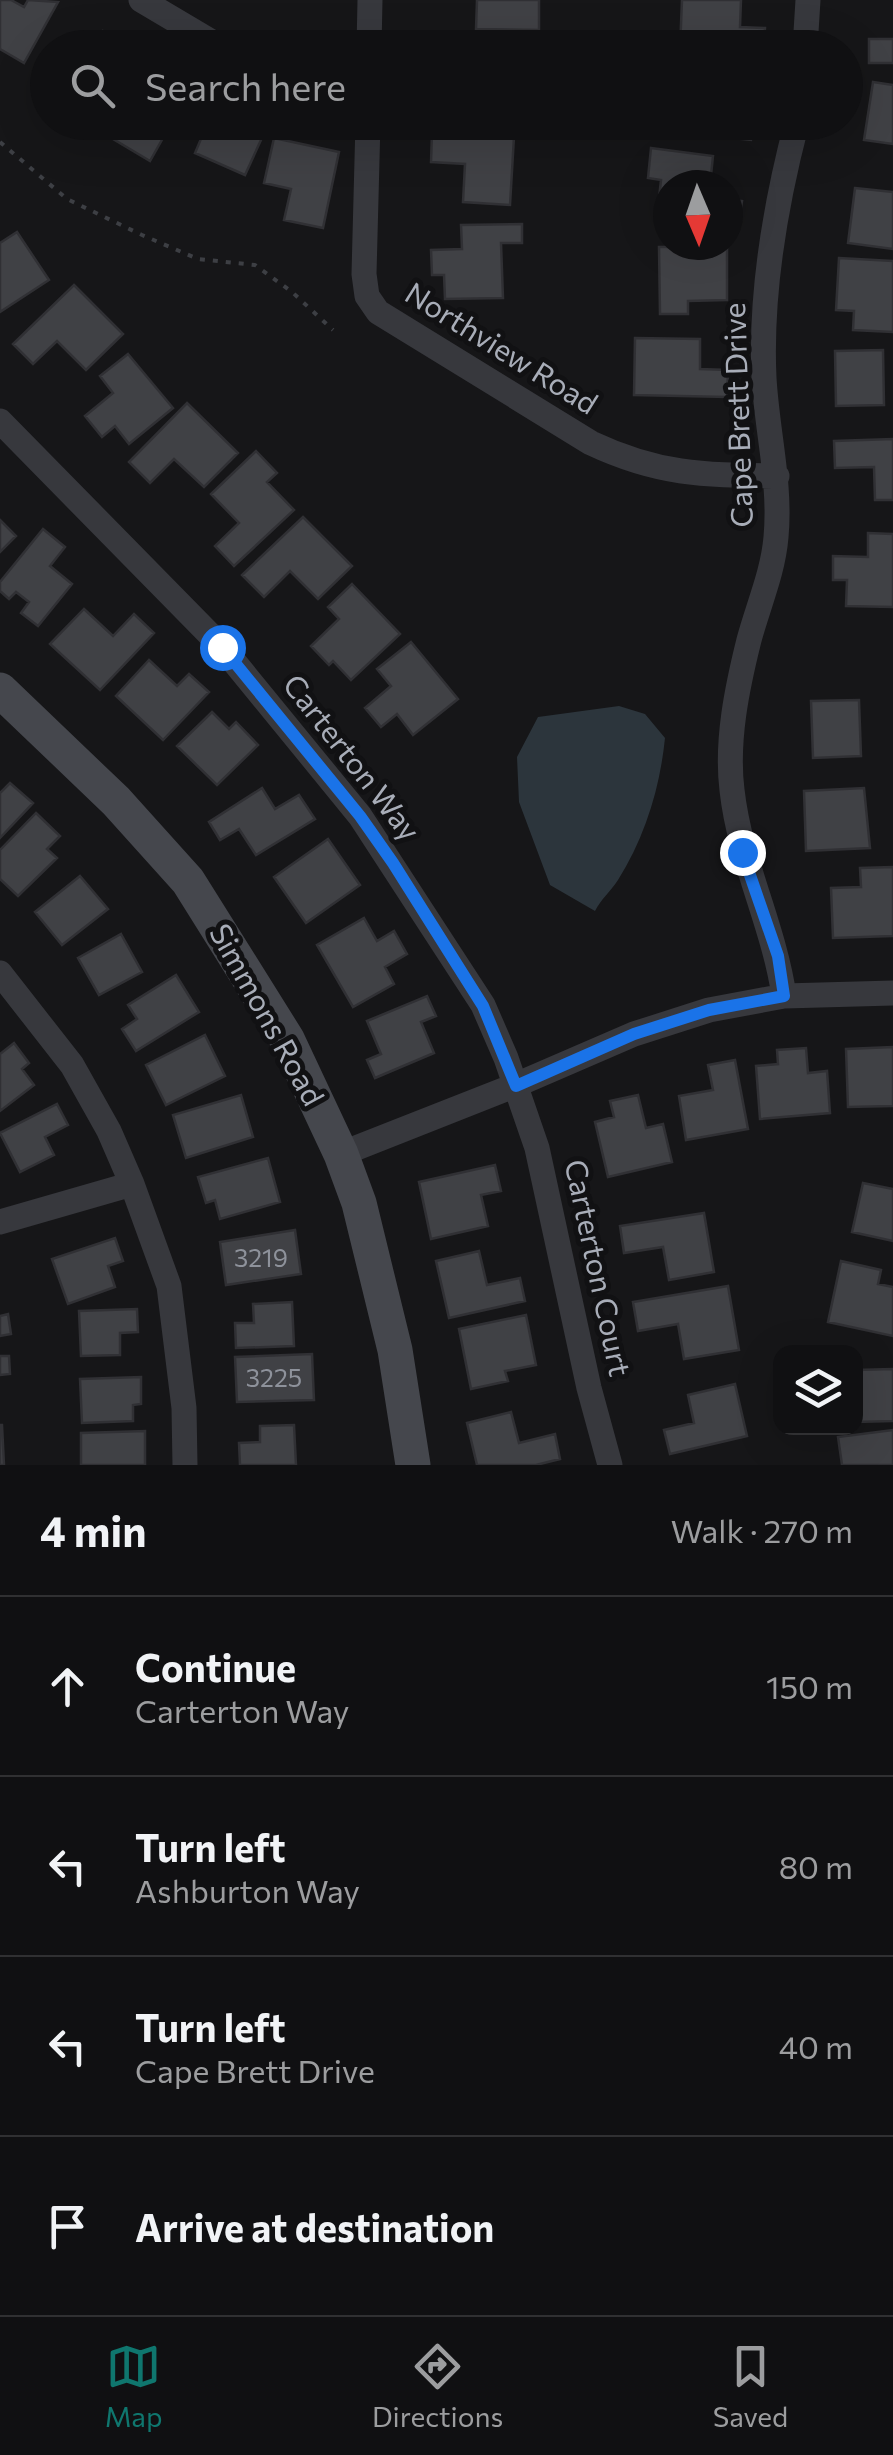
<!DOCTYPE html>
<html lang="en">
<head>
<meta charset="utf-8">
<style>
	body { margin:0; font-family:Commissioner,sans-serif; background:#19191b; color:#f1f3f6 }
	.controls { position:absolute; right:30px; bottom:30px; display:grid; overflow:hidden; border-radius:20px; box-shadow:0 10px 40px #0002 }
	.controls button { width:90px; height:90px; display:grid; place-items:center; padding:0; border:0; border-bottom:2px solid #303032; background:#101012; color:#f1f3f6; font:50px sans-serif }
	.compass { position:absolute; left:653px; top:170px; width:90px; height:90px; border-radius:50%; background:#101012; box-shadow:0 10px 40px #0002; rotate:178deg }
	.stop { position:absolute; width:30px; height:30px; margin:-22px; border:8px solid #1a73e8; border-radius:50%; background:#fff }
	.stop.end { background:#1a73e8; border-color:#fff; box-shadow:0 2px 10px #0008 }
	.list { margin:0; padding:0; list-style:none }
	h2 { display:flex; justify-content:space-between; align-items:center; height:130px; margin:0; padding:0 40px; font-size:42px }
	h2 small { font-size:32px; font-weight:400; color:#9c9d9f }
	.list li { display:grid; grid-template-columns:65px 1fr auto; gap:30px; align-items:center; box-sizing:border-box; height:180px; padding:0 40px; border-top:2px solid #303032 }
	.list b { display:block; font-size:38px; white-space:nowrap }
	.list p { margin:0; font-size:32px; white-space:nowrap; color:#9c9d9f }
	.list em { font-size:32px; font-style:normal; color:#9c9d9f }
	.icon { flex:none; width:55px; height:55px; fill:none; stroke:currentColor; stroke-width:2; stroke-linecap:round; stroke-linejoin:round }
	.map { position:relative; flex:none; width:893px; height:1465px; overflow:hidden }
	.search { position:absolute; background:#101012; box-shadow:0 10px 40px #0002; left:30px; right:30px; top:30px; height:110px; display:flex; align-items:center; gap:25px; box-sizing:border-box; padding:0 35px; border-radius:55px; color:#9c9d9f; font-size:38px }
	.sheet { height:850px; background:#101012 }
	nav { display:flex; justify-content:space-around; align-items:center; box-sizing:border-box; height:140px; border-top:2px solid #303032; background:#101012; font-size:28px; color:#9c9d9f }
	nav a { display:grid; justify-items:center; gap:5px }
	nav .on { color:#0f766e }
	.map>svg:first-child { display:block }
</style>
</head>
<body>
<div class="map">
<svg width="893" height="1465" viewBox="0 0 893 1465">
	<rect width="100%" height="100%" fill="#161618"/>
	<path fill="#2c353c" d="M619,706L645,714L665,738C660,788 645,837 618,880C611,891 601,899 595,911L550,885L519,802L517,757L538,717Z"/>
	<path fill="#404145" stroke="#303034" stroke-width="2.5" d="M0,0H11L24,7L28,0L58,2L24,63L0,49Z
		M477,0H539V30L476,29Z
		M682,0H741L740,27L765,28L764,48H680Z
		M103,31L124,43L121,48H94Z
		M869,39H893V63H869Z
		M48,58V95L32,87Z
		M873,82L893,85V144L864,140Z
		M96,122H172L150,161L93,127Z
		M208,122H251L266,129L245,175L195,153Z
		M673,122H753L751,140L672,132Z
		M432,132L514,137L510,205L463,202L465,164L431,162Z
		M274,138L339,152L323,228L284,220L291,189L264,183Z
		M651,148L713,156L710,185H668V219L657,217L661,180L648,178Z
		M855,188L893,192V249L848,243Z
		M728,199L742,201L738,227L728,226Z
		M522,224V243H501L503,298L445,299L444,275H432L431,250L462,249L461,225Z
		M17,232L49,280L0,312V243Z
		M727,246V300L688,301V314H660L659,247Z
		M839,258L893,261V332L853,330L854,311L836,310Z
		M74,285L123,334L86,370L57,341L33,364L13,344Z
		M635,338L700,339V369L728,370L727,397L634,395Z
		M883,350L884,405L836,406L835,351Z
		M128,354L173,408L129,444L115,426L102,437L85,416L113,393L100,376Z
		M187,403L238,453L204,487L174,459L150,483L129,462Z
		M893,439V500H875L874,467L835,468L834,441Z
		M256,451L277,473L267,482L294,510L234,566L215,546L239,523L211,494Z
		M303,517L352,566L318,599L290,571L264,597L242,575Z
		M0,520L16,536L0,552Z
		M43,529L65,547L50,566L72,584L38,626L21,613L29,602L16,592L9,599L0,591V582Z
		M868,533L893,534V607L846,606L847,580H833V556L868,557Z
		M352,584L400,634L351,680L333,661L329,665L311,646L339,619L328,607Z
		M84,609L113,636L134,614L154,633L100,690L50,644Z
		M411,642L458,699L413,735L397,714L381,727L365,708L391,686L377,669Z
		M149,660L177,686L189,674L209,692L163,740L116,696Z
		M859,700L861,756L813,758L811,701Z
		M212,712L229,729L236,722L258,745L217,785L177,746Z
		M10,783L33,803L0,838V793Z
		M262,788L275,809L299,795L315,819L256,855L239,829L220,840L209,822Z
		M864,788L870,848L806,851L804,791Z
		M36,813L60,836L47,849L57,858L18,896L0,879V850Z
		M328,839L360,885L306,923L274,877Z
		M893,867V936L833,938L831,888L861,887L860,868Z
		M80,876L108,909L62,945L35,912Z
		M364,918L377,941L394,931L407,954L385,967L394,984L353,1007L317,945Z
		M121,934L142,972L99,995L78,958Z
		M176,975L199,1012L136,1051L122,1029L137,1019L128,1005Z
		M427,996L436,1016L421,1022L434,1053L375,1078L367,1060L381,1054L367,1021Z
		M205,1035L225,1076L166,1105L146,1065Z
		M14,1043L29,1063L22,1069L34,1085L0,1111V1054Z
		M893,1047V1106L848,1107L846,1049Z
		M806,1048L808,1073L827,1071L830,1113L760,1119L756,1066L778,1064L777,1050Z
		M735,1060L748,1129L686,1140L679,1096L713,1090L708,1065Z
		M241,1095L253,1137L186,1158L173,1115Z
		M638,1095L646,1128L663,1124L672,1162L608,1177L595,1122L614,1117L610,1101Z
		M57,1104L68,1125L45,1137L54,1155L20,1172L0,1133Z
		M268,1158L280,1202L220,1219L215,1200L206,1203L198,1177Z
		M495,1165L501,1191L481,1195L488,1226L431,1239L419,1182Z
		M863,1183L893,1189V1241L852,1232Z
		M704,1213L714,1272L669,1280L663,1247L624,1253L620,1226Z
		M295,1230L301,1274L226,1285L220,1242Z
		M115,1238L123,1261L108,1266L115,1287L68,1304L52,1259Z
		M479,1251L487,1285L520,1278L525,1301L449,1318L436,1261Z
		M841,1261L881,1270L878,1284L893,1287V1336L828,1322Z
		M728,1286L739,1350L684,1359L678,1324L638,1331L633,1302Z
		M292,1302L294,1346L236,1348L235,1323H254L253,1304Z
		M137,1309L138,1332L120,1333V1355L81,1356L79,1311Z
		M8,1314L11,1334L0,1336V1316Z
		M526,1315L536,1365L505,1371L508,1381L471,1389L459,1329Z
		M312,1354L314,1400L237,1402L235,1357Z
		M0,1356H9L10,1374L0,1375Z
		M893,1369V1421L856,1422V1370Z
		M141,1377V1404L133,1405V1421L82,1423L80,1379Z
		M735,1384L747,1436L670,1454L664,1430L694,1423L688,1395Z
		M511,1412L519,1443L555,1434L560,1459L536,1465H477L467,1423Z
		M0,1425H2L4,1465H0Z
		M294,1425L296,1465H240L239,1443L260,1442V1426Z
		M893,1430V1465H842L838,1437Z
		M145,1431V1465H81V1433Z"/>
	<g fill="none" stroke-linecap="round" stroke-linejoin="round">
		<path stroke="#3d3f44" stroke-width="4" stroke-dasharray="5 8" stroke-linecap="butt" d="M0,142L67,199L142,235L198,259L255,265L292,292L333,330"/>
		<path stroke="#37383d" stroke-width="25" d="M141,0L222,48
			M369,48L370,0
			M805,48L808,0
			M368,122L364,274L367,296L378,312L591,443C659,475 704,475 777,476
			M0,421L222,647L360,816L483,1005L506,1058L537,1148L589,1388L610,1465
			M0,973L72,1065L109,1131L132,1184L169,1286L184,1408L185,1465
			M784,996C774,926 740,862 732,790C726,741 737,688 749,640C758,606 773,573 776,537C781,483 767,432 764,378C760,292 775,206 797,122
			M341,1154L516,1085L634,1034L709,1010L784,996L893,993
			M0,1222L132,1184"/>
		<path stroke="#45474d" stroke-width="35" d="M0,690L116,801L188,881L287,1039L341,1154L359,1203L395,1350L413,1465"/>
	</g>
	<g fill="none" stroke-linecap="round" stroke-linejoin="round">
		<path stroke="#1a73e8" stroke-width="12" d="M222,647L360,816L393,863L483,1006L516,1086L634,1034L709,1010L784,996L778,956L742,852"/>
	</g>
	<g text-anchor="middle" stroke-width="10" stroke-linejoin="round" paint-order="stroke">
		<g font-size="25" fill="#8e929b">
			<text x="261" y="1267">3219</text>
			<text x="274" y="1387">3225</text>
		</g>
		<g font-size="30" fill="#a8adb8" stroke="#111113">
			<text transform="translate(501 349) rotate(32)" y="10">Northview Road</text>
			<text transform="translate(739 415) rotate(-92)" y="10">Cape Brett Drive</text>
			<text transform="translate(351 758) rotate(52)" y="10">Carterton Way</text>
			<text transform="translate(266 1015) rotate(61)" y="10">Simmons Road</text>
			<text transform="translate(597 1268) rotate(78)" y="10">Carterton Court</text>
		</g>
	</g>
</svg>
<div class="controls">
<button><svg class="icon" aria-label="layers" viewBox="0 0 24 24"><path d="M12 4l9 5-9 5-9-5zM3 14l9 5 9-5"/></svg></button>
</div>
<svg class="compass" viewBox="-18 -18 36 36"><path d="M0-13l5 13h-10z" fill="#e53935"/><path d="M0 13l5-13h-10z" fill="#9c9d9f"/></svg>
<div class="stop" style="left:222px;top:647px"></div>
<div class="stop end" style="left:742px;top:852px"></div>
<div class="search"><svg class="icon" aria-label="search" viewBox="0 0 24 24"><circle cx="10" cy="10" r="6"/><path d="M15 15l6 6"/></svg>Search here</div>
</div>
<section class="sheet">
<h2>4 min<small>Walk · 270 m</small></h2>
<ul class="list">
<li><svg class="icon" aria-label="ahead" viewBox="0 0 24 24"><path d="M12 20V5M6 11l6-6 6 6"/></svg><div><b>Continue</b><p>Carterton Way</p></div><em>150 m</em></li>
<li><svg class="icon" aria-label="left" viewBox="0 0 24 24"><path d="M17 20v-9H6M10 6l-5 5 5 5"/></svg><div><b>Turn left</b><p>Ashburton Way</p></div><em>80 m</em></li>
<li><svg class="icon" aria-label="left" viewBox="0 0 24 24"><path d="M17 20v-9H6M10 6l-5 5 5 5"/></svg><div><b>Turn left</b><p>Cape Brett Drive</p></div><em>40 m</em></li>
<li><svg class="icon" aria-label="arrive" viewBox="0 0 24 24"><path d="M6 21V4h12l-3 4 3 4H6"/></svg><div><b>Arrive at destination</b></div></li>
</ul>
</section>
<nav>
<a class="on"><svg class="icon" aria-label="map" viewBox="0 0 24 24"><path d="M3 6l6-2 6 2 6-2v14l-6 2-6-2-6 2zM9 4v14M15 6v14"/></svg>Map</a>
<a><svg class="icon" aria-label="directions" viewBox="0 0 24 24"><path d="M12 3l9 9-9 9-9-9zM9 14v-3h6M13 9l2 2-2 2"/></svg>Directions</a>
<a><svg class="icon" aria-label="saved" viewBox="0 0 24 24"><path d="M7 4h10v16l-5-4-5 4z"/></svg>Saved</a>
</nav>
</body>
</html>
